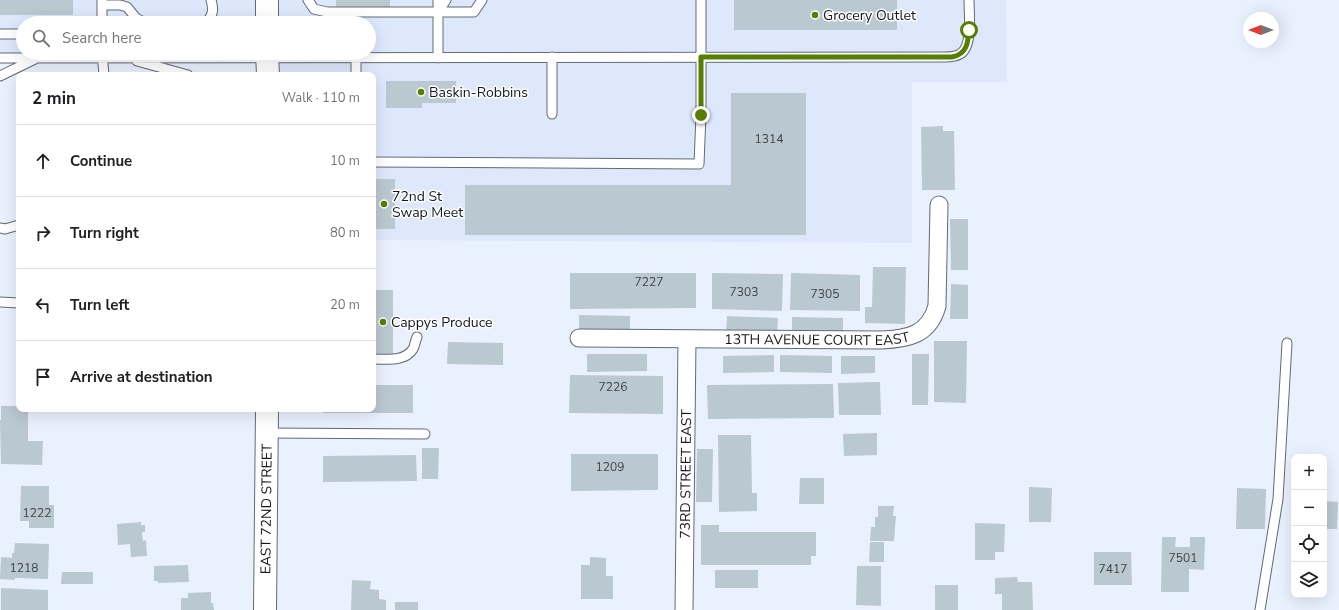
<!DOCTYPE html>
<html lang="en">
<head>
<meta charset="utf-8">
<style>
	body { margin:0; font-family:"Nunito Sans",sans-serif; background:#f2f2f2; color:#202124 }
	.controls { position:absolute; right:12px; bottom:12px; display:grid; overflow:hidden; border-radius:8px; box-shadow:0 4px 16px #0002 }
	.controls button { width:36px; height:36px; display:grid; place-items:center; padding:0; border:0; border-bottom:1px solid #e0e0e0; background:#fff; color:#202124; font:20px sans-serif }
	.compass { position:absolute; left:1243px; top:12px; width:36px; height:36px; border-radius:50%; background:#fff; box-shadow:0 4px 16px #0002; rotate:270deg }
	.stop { position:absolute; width:12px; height:12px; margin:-9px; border:3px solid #567f01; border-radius:50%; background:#fff }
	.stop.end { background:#567f01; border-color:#fff; box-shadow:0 1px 4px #0008 }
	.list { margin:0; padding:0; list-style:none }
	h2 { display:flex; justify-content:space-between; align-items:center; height:52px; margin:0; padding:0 16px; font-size:17px }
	h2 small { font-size:13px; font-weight:400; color:#757577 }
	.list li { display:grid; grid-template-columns:26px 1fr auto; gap:12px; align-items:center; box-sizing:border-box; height:72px; padding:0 16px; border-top:1px solid #e0e0e0 }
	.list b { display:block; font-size:15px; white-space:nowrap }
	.list em { font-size:13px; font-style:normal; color:#757577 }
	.icon { flex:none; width:22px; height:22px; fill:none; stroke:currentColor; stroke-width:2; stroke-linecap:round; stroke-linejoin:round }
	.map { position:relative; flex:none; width:1339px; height:610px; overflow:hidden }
	.search { position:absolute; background:#fff; box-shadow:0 4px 16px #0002; left:16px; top:16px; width:360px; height:44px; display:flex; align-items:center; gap:10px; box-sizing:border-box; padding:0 14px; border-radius:22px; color:#757577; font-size:15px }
	.panel { position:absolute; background:#fff; box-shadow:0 4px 16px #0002; left:16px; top:72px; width:360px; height:340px; border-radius:8px }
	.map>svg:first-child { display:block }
</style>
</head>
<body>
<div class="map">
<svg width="1339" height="610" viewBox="0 0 1339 610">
	<rect width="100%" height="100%" fill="#eaf1fe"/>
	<path fill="#dde8fc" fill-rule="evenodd" d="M0,0H1006L1007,82H912V243L373,240V75H268L267,58H0ZM23,23H369V53H23Z"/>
	<path fill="#bac8d0" d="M0,0H73V15H0Z
		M336,0H390V8H336Z
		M734,0H897V30H734Z
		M386,81H456V103H422V108H386Z
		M731,93H806V235H465V185H731Z
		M943,126V131H954L955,190H922L921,127Z
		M373,179H395V229H373Z
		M950,219H968V270H951Z
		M873,267H906L905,324L865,323V307H872Z
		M570,273H696V308L570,309Z
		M712,273L783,274L782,311L712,309Z
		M791,273L860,275V311L790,310Z
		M951,284L968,285V319H950Z
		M373,290H393V354H373Z
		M579,315L630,316V333L579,332Z
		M727,316L778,318L777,335L726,334Z
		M792,317L843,318V336L792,334Z
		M934,341H967L966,403L934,402Z
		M448,342L503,343V365L447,364Z
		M587,354H647V371L587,372Z
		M912,354H929L928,405H912Z
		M774,355V372L723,373V356Z
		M780,355L832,356V373L780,372Z
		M841,356H875V373L841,374Z
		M570,375L663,376V414L569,413Z
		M880,382L881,415H839L838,383Z
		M833,384L834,418L708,419L707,385Z
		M373,385H413V413H323V409H373Z
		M1,406H19V409H28V441H43L42,465L1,464L0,420H1Z
		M877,433V455L844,456L843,434Z
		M718,435H751L752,493H757V511L719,512Z
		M422,448H439L438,479H422Z
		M697,449H713L712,502H696Z
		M571,454H658V490L571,491Z
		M416,455L417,481L323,482V456Z
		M800,478H824V504H799Z
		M21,486H49V505H54V528H29V521H20Z
		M1029,487L1052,488L1051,522H1029Z
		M1237,488L1266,489L1265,529H1236Z
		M1292,500H1294V528L1291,527Z
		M1324,501L1338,502L1337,529H1324Z
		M878,506H894L893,516H896L894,541H870L871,527H875V517H878Z
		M141,522V525H145V532H142L143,541L146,540L147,556L131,557L130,544L118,545L117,524Z
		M975,523L1005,524L1004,552H995V560H975Z
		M701,525H719V532H816V556H811V565H701Z
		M1162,537H1176L1175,547H1190V537H1205L1204,570L1189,569V592H1161Z
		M870,542H884V562H869Z
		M15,543L49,544L48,579L15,578V580L0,579L1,557L12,558V553H14Z
		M1094,552H1131L1132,585H1094Z
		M590,557L606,558V576H613V599H581V565H590Z
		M188,565L189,582L158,583V581H154V566Z
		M857,566H881V606L856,605Z
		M715,570H758V588H715Z
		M62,572H93V584H61Z
		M1017,577L1018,582H1032L1033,610H1002V594H995V578Z
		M352,580L371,581L370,589L379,590V599L386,600V610H351Z
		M935,585H958V610H935Z
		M1,588L48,590V610H1Z
		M211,592V603H213L214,610H181V598H188V593Z
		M395,602H418V610H395Z"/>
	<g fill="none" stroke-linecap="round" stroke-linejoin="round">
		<g stroke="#636a75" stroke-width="11">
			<path id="service" d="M102,0V23
				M308,0L314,9L327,12H474L482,0
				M438,0V58
				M102,5H120L127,7L136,18L145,23
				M438,12L446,0
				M206,23C213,15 214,10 211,0
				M0,34H23
				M102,53L104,75
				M552,57V114
				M0,58L945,57C950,57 955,57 960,54C973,47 969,14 969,0
				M356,58V75
				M137,61L188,75
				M0,76L35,59
				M373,162L699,164L701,115V0
				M0,228L5,229L19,225
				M0,302L19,303
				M373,359C386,359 405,362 413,349C415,346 415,341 417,337
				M267,433L425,434
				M1260,610L1278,499L1287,343"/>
		</g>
		<g stroke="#636a75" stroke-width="19">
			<g id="minor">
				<path id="s1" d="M579,338L881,340C908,339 929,335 937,306L939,205"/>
				<path id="s2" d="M684,610L687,339"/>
			</g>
		</g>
		<g stroke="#636a75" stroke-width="24">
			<g id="primary">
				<path d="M267,0V23"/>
				<path d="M267,53L268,75"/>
				<path id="s3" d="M265,610L267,409"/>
			</g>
		</g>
		<use href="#service" stroke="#fff" stroke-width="9"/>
		<use href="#minor" stroke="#fff" stroke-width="17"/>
		<use href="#primary" stroke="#fff" stroke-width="22"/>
	</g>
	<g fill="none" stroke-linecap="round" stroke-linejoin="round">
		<path stroke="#567f01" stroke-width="5" d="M701,115V57H952C967,54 968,43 969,30"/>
	</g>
	<g fill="#567f01" stroke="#fefefe" stroke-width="1.5">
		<circle cx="815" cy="15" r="4"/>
		<circle cx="421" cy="92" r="4"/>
		<circle cx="384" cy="204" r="4"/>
		<circle cx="383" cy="322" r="4"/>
	</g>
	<g text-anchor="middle" stroke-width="3" stroke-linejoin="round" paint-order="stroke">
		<g font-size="12" fill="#3e4348">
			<text x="769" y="143">1314</text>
			<text x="649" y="286">7227</text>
			<text x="744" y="296">7303</text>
			<text x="825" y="298">7305</text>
			<text x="613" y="391">7226</text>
			<text x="610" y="471">1209</text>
			<text x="37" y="517">1222</text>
			<text x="1183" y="562">7501</text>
			<text x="24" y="572">1218</text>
			<text x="1113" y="573">7417</text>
		</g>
		<g font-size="14" fill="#14171b" stroke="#fefefe" text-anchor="start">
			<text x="823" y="20">Grocery Outlet</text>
			<text x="429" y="97">Baskin-Robbins</text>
			<text x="392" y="201">72nd St<tspan x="392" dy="16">Swap Meet</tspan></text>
			<text x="391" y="327">Cappys Produce</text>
		</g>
		<g font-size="14" fill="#14171b" stroke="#fefefe">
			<text dy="5" stroke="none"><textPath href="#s1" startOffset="238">13TH AVENUE COURT EAST</textPath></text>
			<text dy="5" stroke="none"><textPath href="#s2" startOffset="136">73RD STREET EAST</textPath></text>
			<text dy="5" stroke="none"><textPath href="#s3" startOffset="101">EAST 72ND STREET</textPath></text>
		</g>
	</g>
</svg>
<div class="controls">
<button>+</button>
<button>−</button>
<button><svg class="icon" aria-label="locate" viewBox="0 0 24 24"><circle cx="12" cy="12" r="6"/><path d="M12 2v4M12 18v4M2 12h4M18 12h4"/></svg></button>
<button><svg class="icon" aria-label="layers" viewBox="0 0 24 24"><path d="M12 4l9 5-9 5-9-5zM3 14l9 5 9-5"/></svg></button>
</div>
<svg class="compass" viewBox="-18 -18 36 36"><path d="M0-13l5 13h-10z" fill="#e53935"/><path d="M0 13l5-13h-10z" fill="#757577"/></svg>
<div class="stop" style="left:969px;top:30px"></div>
<div class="stop end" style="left:701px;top:115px"></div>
<div class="search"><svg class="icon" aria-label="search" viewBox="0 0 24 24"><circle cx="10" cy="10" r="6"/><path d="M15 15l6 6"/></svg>Search here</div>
<section class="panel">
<h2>2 min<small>Walk · 110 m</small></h2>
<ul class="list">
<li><svg class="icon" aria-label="ahead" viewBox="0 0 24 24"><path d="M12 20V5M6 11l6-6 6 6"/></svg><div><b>Continue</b></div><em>10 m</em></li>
<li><svg class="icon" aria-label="right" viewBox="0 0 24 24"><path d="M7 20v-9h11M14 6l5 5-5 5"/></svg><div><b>Turn right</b></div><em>80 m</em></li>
<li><svg class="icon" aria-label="left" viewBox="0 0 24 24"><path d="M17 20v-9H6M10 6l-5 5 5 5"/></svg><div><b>Turn left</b></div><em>20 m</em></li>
<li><svg class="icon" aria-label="arrive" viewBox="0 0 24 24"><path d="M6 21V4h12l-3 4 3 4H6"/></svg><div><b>Arrive at destination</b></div></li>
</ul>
</section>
</div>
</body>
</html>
